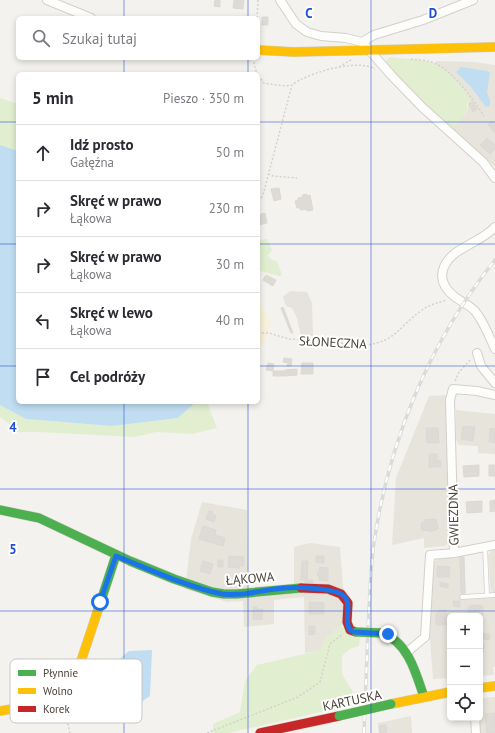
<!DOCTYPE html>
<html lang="pl">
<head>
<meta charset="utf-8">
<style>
	body { margin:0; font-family:"PT Sans",sans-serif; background:#f2f2f3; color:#2b2b33 }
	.controls { position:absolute; right:12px; bottom:12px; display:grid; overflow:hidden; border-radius:6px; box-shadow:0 2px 6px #0003 }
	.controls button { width:36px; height:36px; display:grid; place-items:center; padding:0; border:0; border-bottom:1px solid #e1e1e2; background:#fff; color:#2b2b33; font:20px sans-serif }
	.stop { position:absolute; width:12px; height:12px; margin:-9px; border:3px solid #1a73e8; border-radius:50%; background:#fff }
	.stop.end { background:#1a73e8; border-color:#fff; box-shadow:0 1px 4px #0008 }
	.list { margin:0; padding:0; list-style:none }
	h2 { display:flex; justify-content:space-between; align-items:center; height:52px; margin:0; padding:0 16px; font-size:17px }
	h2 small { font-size:13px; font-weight:400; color:#7c7c81 }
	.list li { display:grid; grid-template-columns:26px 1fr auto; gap:12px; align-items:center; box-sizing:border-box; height:56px; padding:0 16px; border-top:1px solid #e1e1e2 }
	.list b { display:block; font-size:15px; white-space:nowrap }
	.list p { margin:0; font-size:13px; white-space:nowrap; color:#7c7c81 }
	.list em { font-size:13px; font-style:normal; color:#7c7c81 }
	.icon { flex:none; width:22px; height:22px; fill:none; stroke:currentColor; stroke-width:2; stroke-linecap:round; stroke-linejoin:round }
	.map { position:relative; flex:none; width:495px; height:733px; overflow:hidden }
	.search { position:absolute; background:#fff; box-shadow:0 2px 6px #0003; left:16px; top:16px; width:244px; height:44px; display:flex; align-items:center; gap:10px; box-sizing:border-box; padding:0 14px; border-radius:6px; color:#7c7c81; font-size:15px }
	.panel { position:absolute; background:#fff; box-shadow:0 2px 6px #0003; left:16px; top:72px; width:244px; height:332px; border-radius:6px }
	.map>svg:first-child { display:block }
</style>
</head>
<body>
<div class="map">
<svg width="495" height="733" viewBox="0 0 495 733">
	<rect width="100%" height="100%" fill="#f4f2ee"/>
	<path fill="#e7e4dc" d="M436,61L475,62L495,65V167L451,129L468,111V93L447,73L435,64Z
		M448,395L451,541L445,546L424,548V538L392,545L396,478L429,396Z
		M456,410L495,414V454L478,453V446L459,445L456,439Z
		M202,502L247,510L248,589L294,585V547L310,543L340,547L343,587L351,599V622L341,625L326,639L321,650L305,653L304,597L274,600V624L244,627L243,601L227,602L185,589L191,539Z
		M493,549H495V667H493L494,675L480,676V616H450V678L433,679L430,639L433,563L439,558L464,557L466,596L491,594L488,555Z
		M495,697V733H479L478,718H480V698Z
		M411,716L412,733H379L378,723Z"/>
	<path fill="#e1eecf" d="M390,57C405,59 420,59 433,63C445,67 465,89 471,99L467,104L468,111L449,131L383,64Z
		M0,98L18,104V151L0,145Z
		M267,239L272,250L268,256L272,260L277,261L282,275L279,276L260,271L258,272V240Z
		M196,402H207L217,428L192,434L156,432L134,437L39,432H17L8,423L0,417V405L26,419L112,426L178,418Z
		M341,625L348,635L360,637L359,646L350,649L342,656V674L355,696L352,701H332L325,711L229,733H213V724L240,712L245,681L257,665L321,650L326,639Z"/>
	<path fill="#f7f0da" d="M258,298L271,323L266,340L258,351Z"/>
	<path fill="#e6e3df" d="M290,291L307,292L312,303L313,336H301L297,318L292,308L286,306L283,297Z"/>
	<path fill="#c0ddf1" d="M461,67L487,71L490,73L487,92L490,101V106L486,107L471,87L456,72Z
		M0,145L18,151V402H196L178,418L112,426L26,419L0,405Z
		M152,650L150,696L118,718H95L93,681L129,651Z"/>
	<path fill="#dedbd6" stroke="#dcd9d4" d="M215,0H220V7L214,6Z
		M234,0H244L243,9L233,8Z
		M262,17H268V25H262Z
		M472,102L477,109L473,112L469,104Z
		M491,121L495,124V133L488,125Z
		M487,138L495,145V149L490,154L480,145Z
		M279,188L281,199L274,201L271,189Z
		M307,194V196L310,195L313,210L307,211V209L301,210L300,208H297L295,201L298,200V198L303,197L302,195Z
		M265,213L267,223L258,225V215Z
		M266,275L276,280L273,286L263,280Z
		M283,307L293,333H291L281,308Z
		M284,358L292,359L291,366H287L288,363L283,362Z
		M268,363L274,364L273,371L266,370Z
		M302,363H313V374H301Z
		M297,369V375L285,376V370Z
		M273,371H285V376H273Z
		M463,426L475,427L473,441L461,439Z
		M426,428H438L439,443H427Z
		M490,428L495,429V443L489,442Z
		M429,454H437V461H441V467H429Z
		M479,465V476L464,477L463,466Z
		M489,465H495V476H489Z
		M495,500V511L490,512V501Z
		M482,501V512L467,513L466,502Z
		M209,511L213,512L212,514L216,516L214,522L206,519Z
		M436,519L438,529L429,532V530L422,531L421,523L425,522L424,520Z
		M203,526L216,530L215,535L225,538L223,546L199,539Z
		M229,556L244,557V566L240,565V568L228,567Z
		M316,556H324V563L316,562Z
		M460,557H464L465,593H461Z
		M218,560H223V567H218Z
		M203,561L213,564L210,574L200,571Z
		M302,561H308L307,580H313V584H305V580H301Z
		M437,566L450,567L449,577H437Z
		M320,567L328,568V581L319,580V576H317Z
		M440,582L448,584V588L440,586Z
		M453,601H460V607L454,606Z
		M309,602L324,603V614H309Z
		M475,605L476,616H468V608L469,607V606Z
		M475,605H481V607L483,606V616H482V620H480V616H476Z
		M253,607H257V609H263L262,620L253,619Z
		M439,610H446V614H448V618L436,617V613H439Z
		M436,617L448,618V625H436Z
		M309,626H315V634L309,635Z
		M483,634H490V639L484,640Z
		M480,644H484L483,654H480Z
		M495,713V733H487L485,714Z
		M386,725L387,732L380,733L379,726Z"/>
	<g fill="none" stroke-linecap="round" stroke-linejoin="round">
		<g stroke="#d2d0cb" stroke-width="5.5">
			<path id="lane" d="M485,547L487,595
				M462,597L495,595"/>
		</g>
		<g stroke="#d2d0cb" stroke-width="10">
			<path id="street" d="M47,0L91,18
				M280,0L296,24L307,32L321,36L346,38L362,42
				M362,42L392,76L422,107L483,162L495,178
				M362,42L374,35L423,20L473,0
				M495,227C484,239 467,244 454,254C438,268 438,284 455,297C462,302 469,305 475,311C484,322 489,336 495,349
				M477,353L481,366L495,383
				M454,553L450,400L453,389L477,391L495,395
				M406,653L425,637L430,555L454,553L495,545
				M475,718L476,733"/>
		</g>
		<g stroke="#d3cfc5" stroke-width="10">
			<path id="fast" d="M0,510L39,518L130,561L174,579L212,592L224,594H236L301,588
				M98,610L116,555
				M382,633C408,642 416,673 424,697"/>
		</g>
		<g stroke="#d3cfc5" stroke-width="10">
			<path id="slow" d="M258,50L294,52L495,47
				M480,688L495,686
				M391,704L450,692
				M0,711L66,699L72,688L98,610"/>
		</g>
		<g stroke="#d3cfc5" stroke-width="10">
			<path id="jam" d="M301,588L328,589L341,594L348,603L347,622L350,630L356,632
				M260,733L339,716"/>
		</g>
		<path stroke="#d3d2cc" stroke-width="1.5" stroke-dasharray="2 2" stroke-linecap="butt" d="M257,18L258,0
			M254,58V64L257,74
			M411,59C419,60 429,60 436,64C455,73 473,100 484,116
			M339,67L351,60
			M258,76L264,83C271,84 285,87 292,85C294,84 297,81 300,80C317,71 358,59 375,69
			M268,174L273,176L297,178
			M258,200L261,199L264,191L292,85
			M258,333H269L289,339L366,345C397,341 398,327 421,311C428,305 437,303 447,300
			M455,381L459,372L471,359
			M64,708L70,733
			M207,733L298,697L320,682L330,644L343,634"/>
		<use href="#lane" stroke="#fdfdfc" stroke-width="4"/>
		<use href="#street" stroke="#fdfdfc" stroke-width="8"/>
		<use href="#fast" stroke="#4caf50" stroke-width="9"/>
		<use href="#slow" stroke="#ffc107" stroke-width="9"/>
		<use href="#jam" stroke="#c62828" stroke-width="9"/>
		<g stroke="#dbdbda" stroke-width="3.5">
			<path id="rail" d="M364,733C365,698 367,663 368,627C370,599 370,571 374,543C389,440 430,341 495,260"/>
		</g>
		<use href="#rail" stroke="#fff" stroke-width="2" stroke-dasharray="6" stroke-linecap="butt"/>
		<g stroke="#d3cfc5" stroke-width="10" stroke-linecap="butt">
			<path id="fast-bridge" d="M356,632L382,633
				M339,716L391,704"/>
		</g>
		<use href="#fast-bridge" stroke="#4caf50" stroke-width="9"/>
	</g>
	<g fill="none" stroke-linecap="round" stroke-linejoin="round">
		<path stroke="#1a73e8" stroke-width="5" d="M100,602L116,556C149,569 187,587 222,594C228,595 236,594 243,594C257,592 271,589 285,588C297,587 336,588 344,596C353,605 343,620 350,630L354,632L388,634"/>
	</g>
	<path fill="none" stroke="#1d4ed8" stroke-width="1" stroke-opacity="0.55" d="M124,0V18M248,0V18M371,0V733M124,58V74M248,58V74M0,122H18M258,122H495M0,244H18M258,244H495M0,366H18M258,366H495M124,402V733M248,402V733M0,489H495M0,611H495"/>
	<g text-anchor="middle" stroke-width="4" stroke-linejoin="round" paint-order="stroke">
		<g font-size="13" fill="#4b4439" stroke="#fff">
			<text transform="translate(333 342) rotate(3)" y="5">SŁONECZNA</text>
			<text transform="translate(453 515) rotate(-91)" y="5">GWIEZDNA</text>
			<text transform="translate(250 578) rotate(-5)" y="5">ŁĄKOWA</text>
			<text transform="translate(352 700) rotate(-12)" y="5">KARTUSKA</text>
		</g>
	</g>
	<rect x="10" y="659" width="132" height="64" rx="6" fill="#fff" stroke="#c9c7c4" stroke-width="1"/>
	<rect x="18" y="670" width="18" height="6" fill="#4caf50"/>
	<rect x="18" y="688" width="18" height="6" fill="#ffc107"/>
	<rect x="18" y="706" width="18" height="6" fill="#c62828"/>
	<g font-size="11" fill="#4b4439">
		<text x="43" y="677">Płynnie</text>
		<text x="43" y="695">Wolno</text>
		<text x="43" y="713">Korek</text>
	</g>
	<g font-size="13" text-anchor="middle" font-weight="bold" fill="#1d4ed8" stroke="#fff" stroke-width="4" stroke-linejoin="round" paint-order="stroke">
		<text x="309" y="18">C</text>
		<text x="433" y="18">D</text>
		<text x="13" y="432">4</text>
		<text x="13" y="554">5</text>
	</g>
</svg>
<div class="controls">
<button>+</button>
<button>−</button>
<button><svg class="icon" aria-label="locate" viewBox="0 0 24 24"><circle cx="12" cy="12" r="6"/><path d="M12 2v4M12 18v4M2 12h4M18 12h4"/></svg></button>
</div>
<div class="stop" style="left:100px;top:602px"></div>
<div class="stop end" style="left:388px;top:634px"></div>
<div class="search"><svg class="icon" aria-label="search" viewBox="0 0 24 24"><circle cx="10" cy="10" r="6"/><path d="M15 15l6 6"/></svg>Szukaj tutaj</div>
<section class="panel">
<h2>5 min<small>Pieszo · 350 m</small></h2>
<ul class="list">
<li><svg class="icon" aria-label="ahead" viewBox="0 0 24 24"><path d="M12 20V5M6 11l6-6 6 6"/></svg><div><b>Idź prosto</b><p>Gałęźna</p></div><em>50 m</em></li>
<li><svg class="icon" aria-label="right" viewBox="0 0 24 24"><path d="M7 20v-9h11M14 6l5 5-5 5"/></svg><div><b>Skręć w prawo</b><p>Łąkowa</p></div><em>230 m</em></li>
<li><svg class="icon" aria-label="right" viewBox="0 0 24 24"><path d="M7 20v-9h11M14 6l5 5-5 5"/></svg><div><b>Skręć w prawo</b><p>Łąkowa</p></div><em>30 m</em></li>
<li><svg class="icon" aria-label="left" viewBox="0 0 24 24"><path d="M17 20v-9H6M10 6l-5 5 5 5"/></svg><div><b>Skręć w lewo</b><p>Łąkowa</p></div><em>40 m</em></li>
<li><svg class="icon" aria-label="arrive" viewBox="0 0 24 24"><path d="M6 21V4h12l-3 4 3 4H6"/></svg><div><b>Cel podróży</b></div></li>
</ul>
</section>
</div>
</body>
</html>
